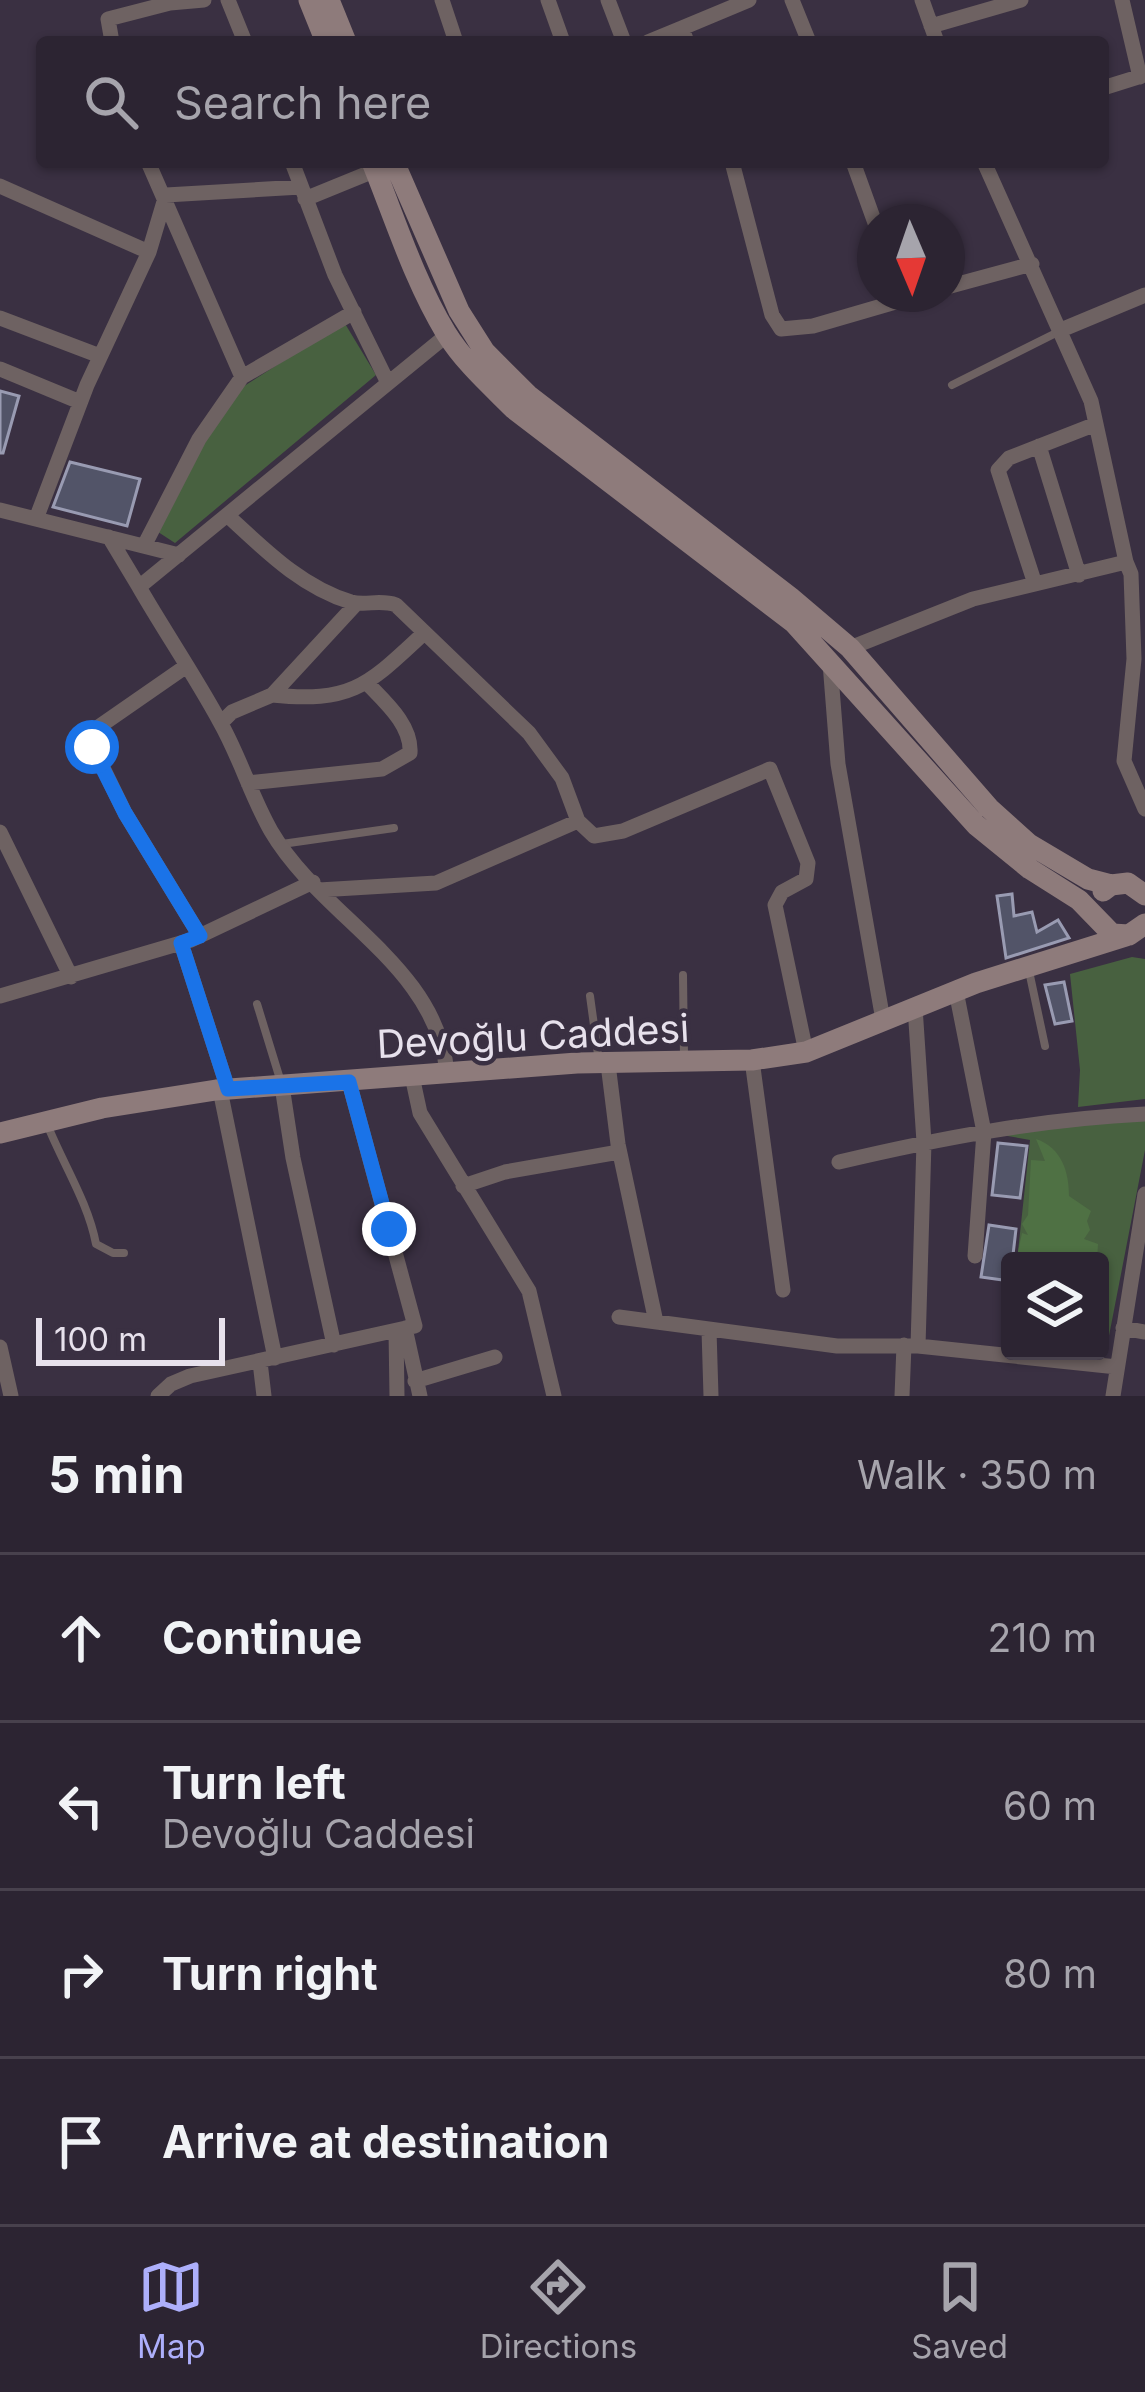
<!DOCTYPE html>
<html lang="en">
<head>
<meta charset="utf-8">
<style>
	body { margin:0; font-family:Inter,sans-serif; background:#38303e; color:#f1f3f6 }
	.controls { position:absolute; right:36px; bottom:36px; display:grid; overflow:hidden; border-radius:12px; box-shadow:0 3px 9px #0004 }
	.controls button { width:108px; height:108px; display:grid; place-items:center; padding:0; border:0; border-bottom:3px solid #48414d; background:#2c2432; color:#f1f3f6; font:60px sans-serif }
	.compass { position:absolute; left:857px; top:204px; width:108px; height:108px; border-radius:50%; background:#2c2432; box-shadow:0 3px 9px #0004; rotate:178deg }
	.scale { position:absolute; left:36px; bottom:30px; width:189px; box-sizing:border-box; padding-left:12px; border:6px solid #e7e1ec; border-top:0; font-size:33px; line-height:42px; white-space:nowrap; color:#e7e1ec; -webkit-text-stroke:9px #3a3042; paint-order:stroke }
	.stop { position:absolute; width:36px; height:36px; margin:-27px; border:9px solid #1a73e8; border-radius:50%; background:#fff }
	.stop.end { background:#1a73e8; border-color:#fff; box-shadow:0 3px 12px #0008 }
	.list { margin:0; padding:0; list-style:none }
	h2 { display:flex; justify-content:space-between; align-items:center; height:156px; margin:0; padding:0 48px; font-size:51px }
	h2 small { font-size:39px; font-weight:400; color:#a6a4ac }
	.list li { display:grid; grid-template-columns:78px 1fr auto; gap:36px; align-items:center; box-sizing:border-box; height:168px; padding:0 48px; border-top:3px solid #48414d }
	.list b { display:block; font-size:45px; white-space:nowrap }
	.list p { margin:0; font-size:39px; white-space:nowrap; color:#a6a4ac }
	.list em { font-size:39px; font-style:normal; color:#a6a4ac }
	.icon { flex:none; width:66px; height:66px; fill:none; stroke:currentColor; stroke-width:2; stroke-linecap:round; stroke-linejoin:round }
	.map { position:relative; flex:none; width:1145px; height:1396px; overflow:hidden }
	.search { position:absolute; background:#2c2432; box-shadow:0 3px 9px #0004; left:36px; right:36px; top:36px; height:132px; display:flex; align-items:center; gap:30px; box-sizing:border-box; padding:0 42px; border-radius:12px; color:#a6a4ac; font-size:45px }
	.sheet { height:828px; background:#2c2432 }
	nav { display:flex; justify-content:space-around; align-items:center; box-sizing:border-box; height:168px; border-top:3px solid #48414d; background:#2c2432; font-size:33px; color:#a6a4ac }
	nav a { display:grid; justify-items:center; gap:6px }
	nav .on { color:#adaffb }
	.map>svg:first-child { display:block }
</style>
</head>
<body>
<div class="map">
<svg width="1145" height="1396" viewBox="0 0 1145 1396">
	<rect width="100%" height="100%" fill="#3a3042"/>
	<path fill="#486140" d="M344,322L376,375L175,543L155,530L208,434L241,388Z
		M1132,957L1145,959V1099L1078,1107L1080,1070L1070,974Z
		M1145,1116V1150L1108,1341L1100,1347V1261H1017L1030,1140L1002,1135Z"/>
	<path fill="#4f7144" d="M1036,1139C1062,1148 1069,1172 1069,1196L1091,1211L1087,1221L1090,1230L1084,1239L1098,1244L1097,1261H1016L1022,1233L1028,1235L1022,1224L1028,1215L1031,1160L1045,1161Z"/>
	<path fill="#525468" stroke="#999bb2" stroke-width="3" d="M0,391L19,396L3,453H0Z
		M70,462L140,479L127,526L53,507Z
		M1012,894L1014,916L1032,912L1037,932L1058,920L1069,938L1006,958L997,896Z
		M1064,982L1072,1021L1055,1024L1045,985Z
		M998,1143L1027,1146L1020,1198L992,1195Z
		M989,1225L1016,1229L1010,1281L981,1277Z"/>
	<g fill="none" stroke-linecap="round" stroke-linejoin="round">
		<path stroke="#6e6262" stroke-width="8" d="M952,385L1060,331
			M282,844L394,828
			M1029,971L1045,1046
			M683,975L684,1056
			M590,996L599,1062
			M257,1004L280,1079
			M47,1124C63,1164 88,1202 96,1244L113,1253H124"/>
		<path stroke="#6e6262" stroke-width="15" d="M228,0L245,42
			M442,0L456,42
			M548,0L563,42
			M608,0L624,42
			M792,0L809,42
			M922,0L937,42
			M1122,0L1140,77
			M931,26L1021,0
			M682,28L749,0
			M112,42L108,19L170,3L204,0
			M648,42L682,28L687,42
			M1103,88L1145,75
			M148,162L242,377
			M292,162L335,275L388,383
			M732,162L772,315L781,329L813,326L923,294
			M853,162L875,223
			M984,162L1091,401L1123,548L1126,562L1035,584L998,470L1009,458L1096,424
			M0,186L149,252
			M305,199L376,170
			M947,287L1032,264
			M0,318L100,356
			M1061,330L1145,295
			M0,369L80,402
			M1039,446L1079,575
			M0,510L179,555
			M227,515C264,549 301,587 351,602C366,606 380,599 396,605L529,733L562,778L578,821L594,836L623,831L770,769L808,863L806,879L782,892L775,905L806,1052
			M36,519L87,385L149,252L166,195L301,187
			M109,537L139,587
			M144,546L199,439L242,377L354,312
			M1126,562L1131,574L1134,659L1124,761L1145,809
			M850,648L973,599L1035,584
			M830,663L838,764L883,1020
			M185,667L87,735L125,813L200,936
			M272,695C353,703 368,685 424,633
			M221,723L232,712L272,695L356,604
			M248,783L382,769L410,753C412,725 385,702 367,683
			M0,832L71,977
			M319,890L436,883L578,821
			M181,943L228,1089
			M956,991L984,1132L975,1256
			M0,996L191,940L313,882
			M915,1007L924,1142L918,1346
			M752,1060L783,1290
			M608,1064L618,1144L656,1322
			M447,1073C437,965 322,918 271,831C251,796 240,757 220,722C195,676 165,632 139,587L447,335
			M412,1076L420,1113L529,1291L554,1396
			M282,1086L293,1158L334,1345
			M220,1090L275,1358
			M839,1162C941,1138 1041,1119 1145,1114
			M463,1186L505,1172L619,1152
			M619,1317L837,1346H918L1117,1367
			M405,1328L420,1396
			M1123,1328L1145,1332
			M709,1330L711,1396
			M396,1331L397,1396
			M0,1347L11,1396
			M260,1362L264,1396
			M415,1381L495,1357
			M158,1396L171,1384L190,1376L415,1326L349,1082
			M902,1396L904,1345
			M1113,1396L1145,1194"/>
		<path stroke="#8e7b7b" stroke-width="21" d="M309,0L326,42
			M329,0L346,42
			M372,162C395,219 414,280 446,333C464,362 490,385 514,409L794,623L976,825L1030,869L1079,900L1112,934L1129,935L1145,924
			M394,162L459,311L485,352L528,395L790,597L850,648L989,808L1029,844L1088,879L1111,885
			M1103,891L1111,885L1128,883L1145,895
			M0,1133L102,1108L216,1090L577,1063L752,1060L806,1052L976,983L1129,935"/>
	</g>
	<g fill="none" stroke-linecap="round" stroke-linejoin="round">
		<path stroke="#1a73e8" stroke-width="15" d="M92,747L125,813L200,936L181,943L228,1089L349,1082L389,1229"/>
	</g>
	<g text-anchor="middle" stroke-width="9" stroke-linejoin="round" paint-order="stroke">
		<g font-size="39" fill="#e7e1ec" stroke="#3a3042">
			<text transform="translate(533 1036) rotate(-3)" y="14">Devoğlu Caddesi</text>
		</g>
	</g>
</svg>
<div class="controls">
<button><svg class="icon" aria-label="layers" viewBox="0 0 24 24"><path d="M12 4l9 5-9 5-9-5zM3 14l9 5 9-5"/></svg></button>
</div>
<svg class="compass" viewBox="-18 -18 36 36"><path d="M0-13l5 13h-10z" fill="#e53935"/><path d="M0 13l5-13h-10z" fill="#a6a4ac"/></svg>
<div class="scale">100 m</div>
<div class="stop" style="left:92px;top:747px"></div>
<div class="stop end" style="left:389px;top:1229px"></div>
<div class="search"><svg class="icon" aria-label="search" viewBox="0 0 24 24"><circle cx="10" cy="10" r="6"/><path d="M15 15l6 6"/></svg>Search here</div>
</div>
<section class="sheet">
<h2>5 min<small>Walk · 350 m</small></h2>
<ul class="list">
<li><svg class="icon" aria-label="ahead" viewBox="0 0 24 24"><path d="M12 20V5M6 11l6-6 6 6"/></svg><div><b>Continue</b></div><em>210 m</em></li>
<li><svg class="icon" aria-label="left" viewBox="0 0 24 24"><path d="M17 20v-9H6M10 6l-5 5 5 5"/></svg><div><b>Turn left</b><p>Devoğlu Caddesi</p></div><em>60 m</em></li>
<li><svg class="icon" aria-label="right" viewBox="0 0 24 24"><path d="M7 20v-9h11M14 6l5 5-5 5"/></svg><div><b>Turn right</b></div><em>80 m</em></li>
<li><svg class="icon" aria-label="arrive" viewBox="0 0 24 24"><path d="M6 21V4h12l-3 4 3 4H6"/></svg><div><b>Arrive at destination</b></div></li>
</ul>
</section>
<nav>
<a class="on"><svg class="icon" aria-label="map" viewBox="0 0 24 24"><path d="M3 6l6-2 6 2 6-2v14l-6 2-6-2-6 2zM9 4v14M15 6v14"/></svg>Map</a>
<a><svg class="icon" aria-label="directions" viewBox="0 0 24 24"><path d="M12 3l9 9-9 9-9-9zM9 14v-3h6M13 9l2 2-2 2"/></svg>Directions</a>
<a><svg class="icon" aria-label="saved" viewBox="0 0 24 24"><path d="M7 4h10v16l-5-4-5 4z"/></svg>Saved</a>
</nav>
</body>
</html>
